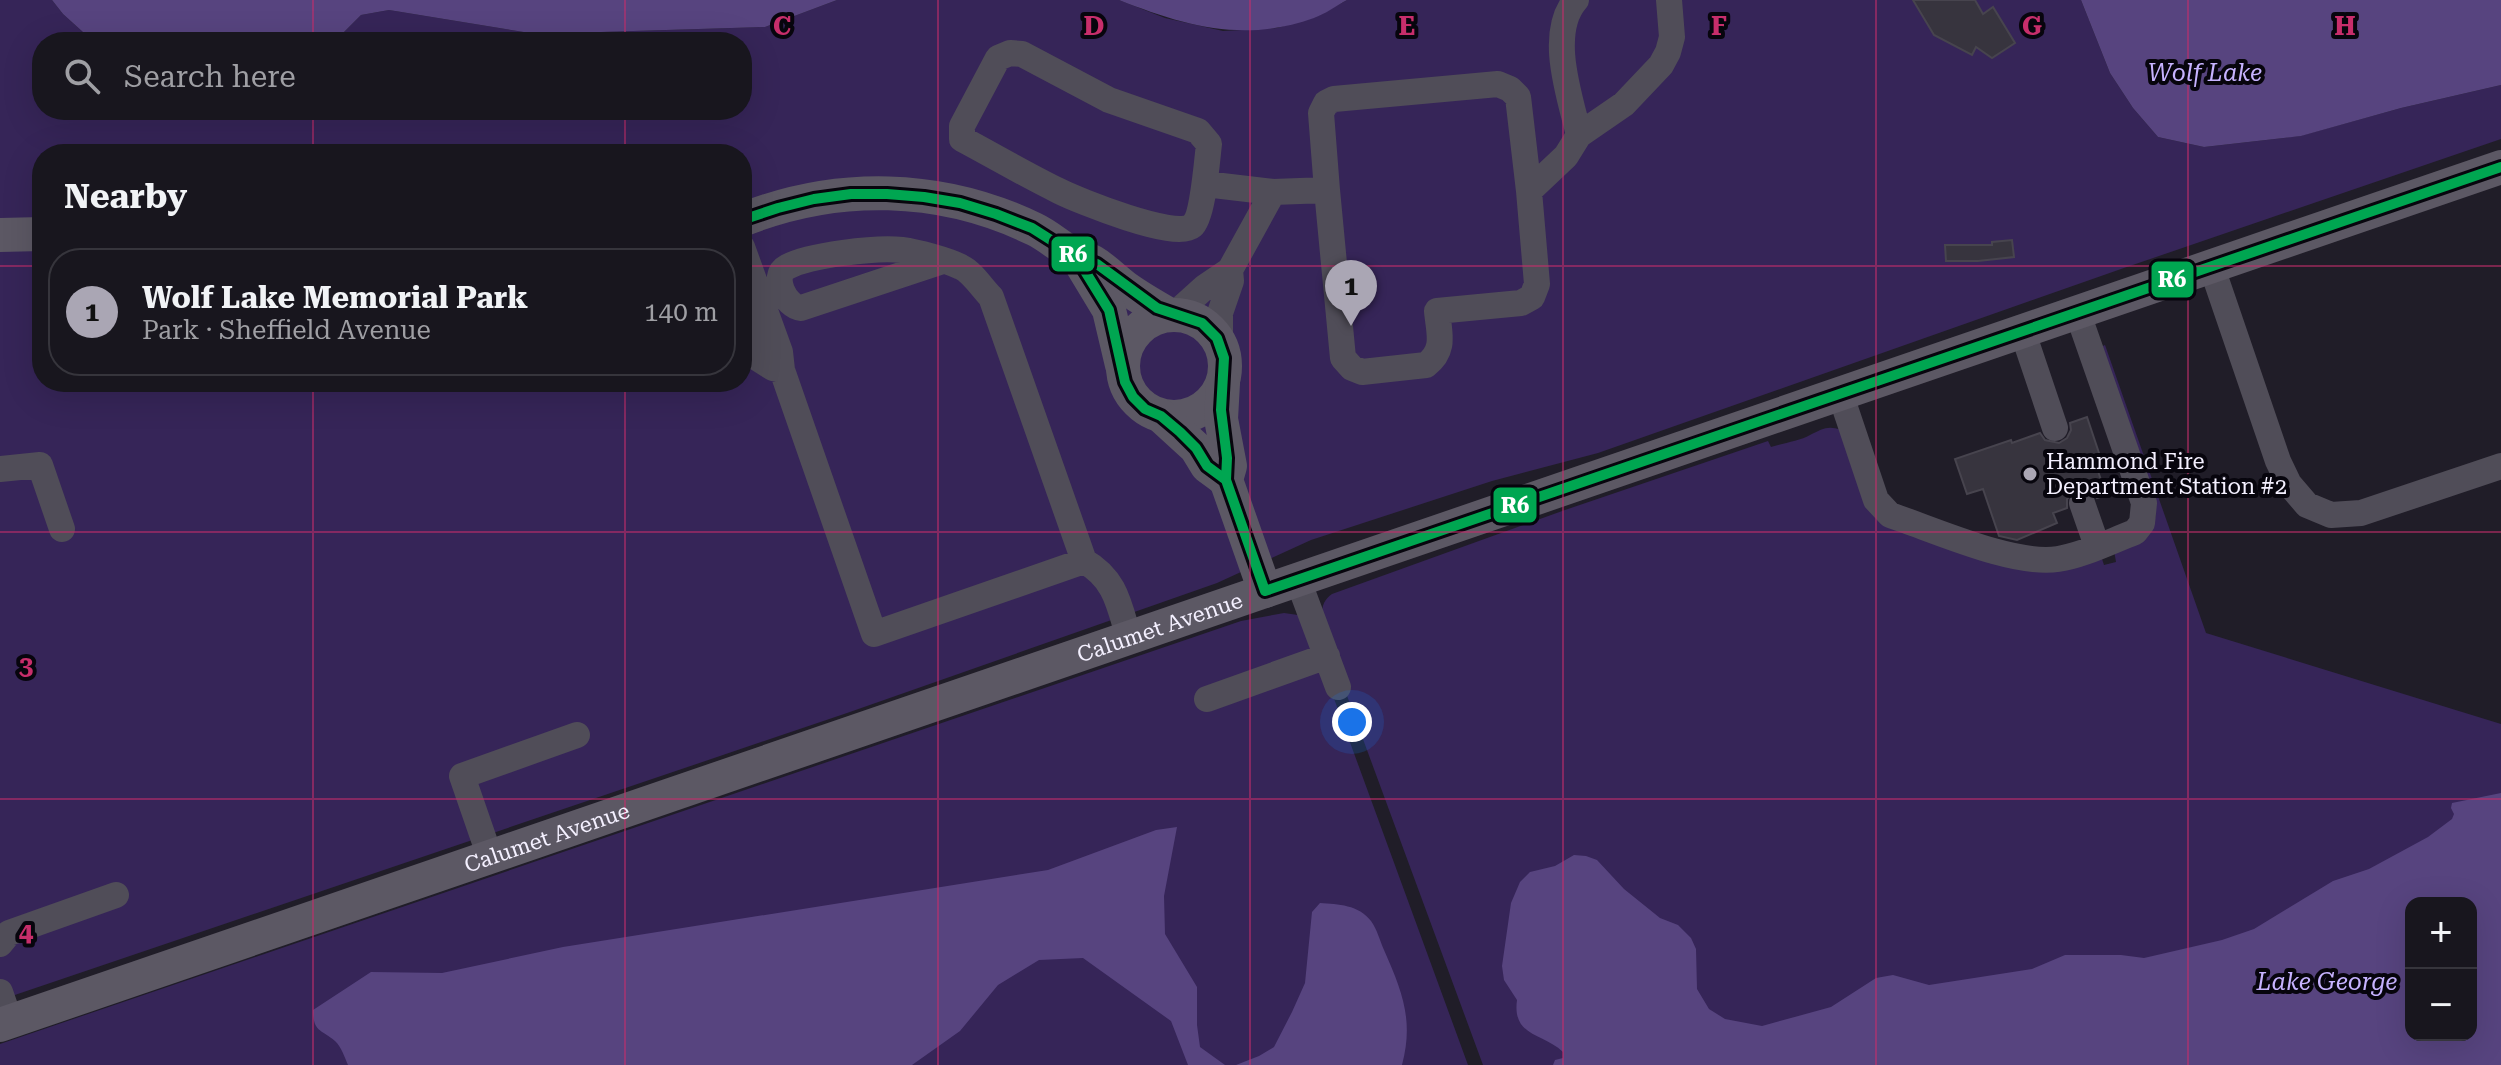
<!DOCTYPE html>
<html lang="en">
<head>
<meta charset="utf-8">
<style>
	body { margin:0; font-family:"Roboto Serif",serif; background:#25232b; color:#f1f3f6 }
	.controls { position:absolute; right:24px; bottom:24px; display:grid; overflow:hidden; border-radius:16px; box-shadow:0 8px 32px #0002 }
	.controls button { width:72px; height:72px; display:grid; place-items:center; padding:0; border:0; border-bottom:2px solid #36353c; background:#18161e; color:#f1f3f6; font:40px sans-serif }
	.you { position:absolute; left:1352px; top:722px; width:28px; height:28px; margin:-20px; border:6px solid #fff; border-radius:50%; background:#1a73e8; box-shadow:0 0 0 12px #1a73e833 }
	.badge { display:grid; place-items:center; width:52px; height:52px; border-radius:50%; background:#aaa6b4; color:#111; font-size:26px; font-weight:700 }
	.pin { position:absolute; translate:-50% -66px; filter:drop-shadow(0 2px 4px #0008) }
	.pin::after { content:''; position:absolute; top:42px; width:28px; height:24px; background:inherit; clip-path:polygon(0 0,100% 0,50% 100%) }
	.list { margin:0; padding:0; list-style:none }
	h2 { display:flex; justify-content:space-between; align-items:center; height:104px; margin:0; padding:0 32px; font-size:34px }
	h2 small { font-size:26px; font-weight:400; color:#9f9fa4 }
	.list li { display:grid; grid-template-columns:52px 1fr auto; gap:24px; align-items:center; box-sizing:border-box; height:128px; margin:0 16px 16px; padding:0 16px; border:2px solid #36353c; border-radius:32px }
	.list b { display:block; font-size:30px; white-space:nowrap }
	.list p { margin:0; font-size:26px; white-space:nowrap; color:#9f9fa4 }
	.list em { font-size:26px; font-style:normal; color:#9f9fa4 }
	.icon { flex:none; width:44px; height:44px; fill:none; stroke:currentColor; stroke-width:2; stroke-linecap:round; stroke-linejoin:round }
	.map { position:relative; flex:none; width:2501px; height:1065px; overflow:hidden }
	.search { position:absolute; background:#18161e; box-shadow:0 8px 32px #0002; left:32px; top:32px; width:720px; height:88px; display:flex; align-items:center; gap:20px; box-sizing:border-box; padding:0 28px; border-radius:32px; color:#9f9fa4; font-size:30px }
	.panel { position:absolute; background:#18161e; box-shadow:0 8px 32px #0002; left:32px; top:144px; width:720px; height:248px; border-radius:32px }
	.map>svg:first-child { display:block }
</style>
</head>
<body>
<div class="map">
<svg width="2501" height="1065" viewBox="0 0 2501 1065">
	<rect width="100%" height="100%" fill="#201d28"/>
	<path fill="#362558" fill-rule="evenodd" d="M0,0H52L63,14L94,42H42V110H742V42H326L340,36L361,15L389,10L536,34L765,27L837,0H1119L1165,18L1223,31L1277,28L1316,17L1347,0H2081L2110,73L2133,108L2158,137L2204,147L2300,136L2401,108L2501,85V139L2121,269L1598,453L1492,481L1311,540L1217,583L847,713L0,1000ZM42,154H742V382H42Z
		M2105,345L2206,633L2501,724V1065H1483L1325,636C1323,620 1317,604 1332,594L1565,510L1768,441L1771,447C1783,443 1800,441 1810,435C1822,429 1828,425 1841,430L1870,510L1954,541L2100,553L2104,565L2116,562L2114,550C2139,540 2154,541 2156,510L2101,347ZM2411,903H2471V1035H2411Z
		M1284,613L1298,615L1306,622L1468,1065H0V1044L1241,621Z"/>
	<path fill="#57447f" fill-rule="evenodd" d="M52,0H837L765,27L536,34L389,10L361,15L340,36L326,42H94L63,14Z
		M1119,0H1347C1336,6 1325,14 1314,18C1244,43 1185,26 1119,0Z
		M2081,0H2501V85L2401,108L2301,136L2204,147L2158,137L2133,108L2110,73Z
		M2501,793V1065H1553L1555,1060L1563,1058V1052C1543,1033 1512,1037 1517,1000L1504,980L1502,966L1511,903L1520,882L1530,872L1555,866L1574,855L1586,856L1597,860L1624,889L1660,918L1678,925L1691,938L1696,949L1697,989L1709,1009L1725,1019L1762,1026L1831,1007L1876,978L1893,975L1929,985L2032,969L2065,955H2121L2144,958L2222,940L2254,929L2333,881L2369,869L2428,837L2452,819L2454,814L2451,808L2452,803ZM2471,903V1035H2411V903Z
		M1177,827L1164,896L1165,934L1197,987V1025L1200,1047L1225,1065H1188L1171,1021L1083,958L1039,960L998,985L960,1031L912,1065H348C345,1058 341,1046 335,1041C321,1029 313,1032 313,1010L371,972L442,973L563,947L1048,870L1156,830Z
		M1320,903C1338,904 1359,905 1371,921C1377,929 1380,941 1384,950C1402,991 1414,1020 1402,1065H1236L1259,1056L1274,1047L1292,1012L1305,983L1312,912Z"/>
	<path fill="#37343e" stroke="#47444e" stroke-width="2" d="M1913,0H1975L1983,14L1993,7L2015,43L1992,58L1976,47L1972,55L1934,35Z
		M2012,240L2014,257L1978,261H1946L1945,245H1992V242Z
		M2087,417L2100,456L2094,459L2106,495L2097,498L2093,491L2086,488H2076L2067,499V508L2053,513L2057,523L2017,540L1999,536L1983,489L1967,494L1955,459L2011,440L2012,443L2040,433L2045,440L2059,443L2067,438L2071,430L2070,423Z"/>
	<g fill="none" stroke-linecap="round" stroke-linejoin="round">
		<path stroke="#504d58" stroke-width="26" d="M1576,0C1547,33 1570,97 1579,135
			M1010,53L1022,54L1109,100L1198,131L1209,144C1207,160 1203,217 1192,226C1176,240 1079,201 1059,191C1026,175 994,156 962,139V126L998,58Z
			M1205,184L1273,192
			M1327,190L1321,113L1326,103L1334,99L1498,84L1510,89L1518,97L1529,191
			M742,247L780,352L782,370L874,634L1084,561C1116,579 1119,605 1129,638
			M943,261L801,308C786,307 770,276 787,267C809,255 877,247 902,250C917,252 947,260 961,267C972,272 982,288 991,297L1084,561
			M2211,265L2278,461L2289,484L2307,505L2331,515L2361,513L2501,466
			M1175,314L1205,287L1230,270L1273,192L1327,190L1343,358L1352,368L1362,372L1426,365C1446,350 1439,333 1437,311L1521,303L1532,297L1537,284L1529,191L1566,156L1579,135L1624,104L1661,65L1668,52L1672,37L1669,0
			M742,319L754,356L773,368L782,370
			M2022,330L2055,428
			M1220,341V313L1231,281L1230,270
			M1840,393L1876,500L1890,515C1935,530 2014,566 2058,559C2084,555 2111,541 2135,532L2142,523L2144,503L2077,311
			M0,469L40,465L62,529
			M2082,503L2097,546
			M1298,580L1338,687
			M1207,699L1327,656
			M490,857L462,776L577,735
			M0,944L9,933L116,895
			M0,992L10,1021"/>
		<g stroke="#5c5864" stroke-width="34">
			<path d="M742,220C837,182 941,184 1034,229C1049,236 1061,248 1075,255C1081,258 1087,259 1093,262C1105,269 1115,280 1126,288C1140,298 1154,306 1168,314"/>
			<path d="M0,235L42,234"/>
			<path d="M1080,262L1109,310L1122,365"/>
			<circle cx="1174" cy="366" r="51"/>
			<path d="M1223,383L1221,419L1230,466L1226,480L1265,591"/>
			<path d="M1161,416L1196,448L1207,466L1226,480"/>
			<path id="s1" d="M0,1025L2501,167"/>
		</g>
		<g stroke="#07050d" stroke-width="16">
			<path id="bus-1" d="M742,220L778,208L814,199L851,194H887L924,197L960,203L996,214L1032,228L1073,254L1097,264L1157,308L1202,323L1217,338L1224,358L1221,410L1227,458L1226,480L1265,591L2501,167
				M1075,255L1109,310L1125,382L1133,397L1145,409L1161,416L1180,432L1196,448L1207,466L1226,480"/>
		</g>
		<use href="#bus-1" stroke="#00a651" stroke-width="10"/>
	</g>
	<path fill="none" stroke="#c72e6b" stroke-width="2" stroke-opacity="0.55" d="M313,0V42M625,0V42M938,0V1065M1250,0V1065M1563,0V1065M1876,0V1065M2188,0V1065M313,110V154M625,110V154M0,266H42M742,266H2501M313,382V1065M625,382V1065M0,532H2501M0,799H2501"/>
	<circle fill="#aaa6b4" stroke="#07050d" stroke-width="3" cx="2030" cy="474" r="8"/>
	<g text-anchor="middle" stroke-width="8" stroke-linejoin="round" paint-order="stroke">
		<g font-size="22" fill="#f4f0ff" stroke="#07050d" text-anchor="start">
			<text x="2046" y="469">Hammond Fire<tspan x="2046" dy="25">Department Station #2</tspan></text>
		</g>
		<g font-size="22" fill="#f4f0ff" stroke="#07050d">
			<text dy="8" stroke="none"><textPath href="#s1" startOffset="1226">Calumet Avenue</textPath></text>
			<text dy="8" stroke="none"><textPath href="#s1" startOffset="578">Calumet Avenue</textPath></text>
		</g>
		<g font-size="24" font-style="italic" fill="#c7b3ff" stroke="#07050d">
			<text x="2205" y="81">Wolf Lake</text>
			<text x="2327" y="990">Lake George</text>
		</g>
	</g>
	<g font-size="26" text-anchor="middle" font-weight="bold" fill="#c72e6b" stroke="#07050d" stroke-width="8" stroke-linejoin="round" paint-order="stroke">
		<text x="782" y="35">C</text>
		<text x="1094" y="35">D</text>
		<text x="1407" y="35">E</text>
		<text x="1719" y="35">F</text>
		<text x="2032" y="35">G</text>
		<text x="2345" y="35">H</text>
		<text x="26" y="675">3</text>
		<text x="26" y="941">4</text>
	</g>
	<g stroke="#07050d" stroke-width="3">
		<rect x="1050" y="235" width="46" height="38" rx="8" fill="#00a651"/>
		<rect x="2150" y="260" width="45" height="39" rx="8" fill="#00a651"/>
		<rect x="1492" y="486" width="46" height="38" rx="8" fill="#00a651"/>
	</g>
	<g font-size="22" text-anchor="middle" font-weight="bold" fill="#fff">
		<text x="1073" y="262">R6</text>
		<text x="2172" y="287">R6</text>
		<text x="1515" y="513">R6</text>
	</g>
</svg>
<div class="controls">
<button>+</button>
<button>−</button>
</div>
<div class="you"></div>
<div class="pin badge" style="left:1351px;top:326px">1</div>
<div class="search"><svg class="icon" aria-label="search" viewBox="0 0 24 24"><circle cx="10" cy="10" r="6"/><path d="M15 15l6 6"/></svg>Search here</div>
<section class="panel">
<h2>Nearby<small></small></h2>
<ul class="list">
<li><span class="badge">1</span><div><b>Wolf Lake Memorial Park</b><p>Park · Sheffield Avenue</p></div><em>140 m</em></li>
</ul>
</section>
</div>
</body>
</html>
